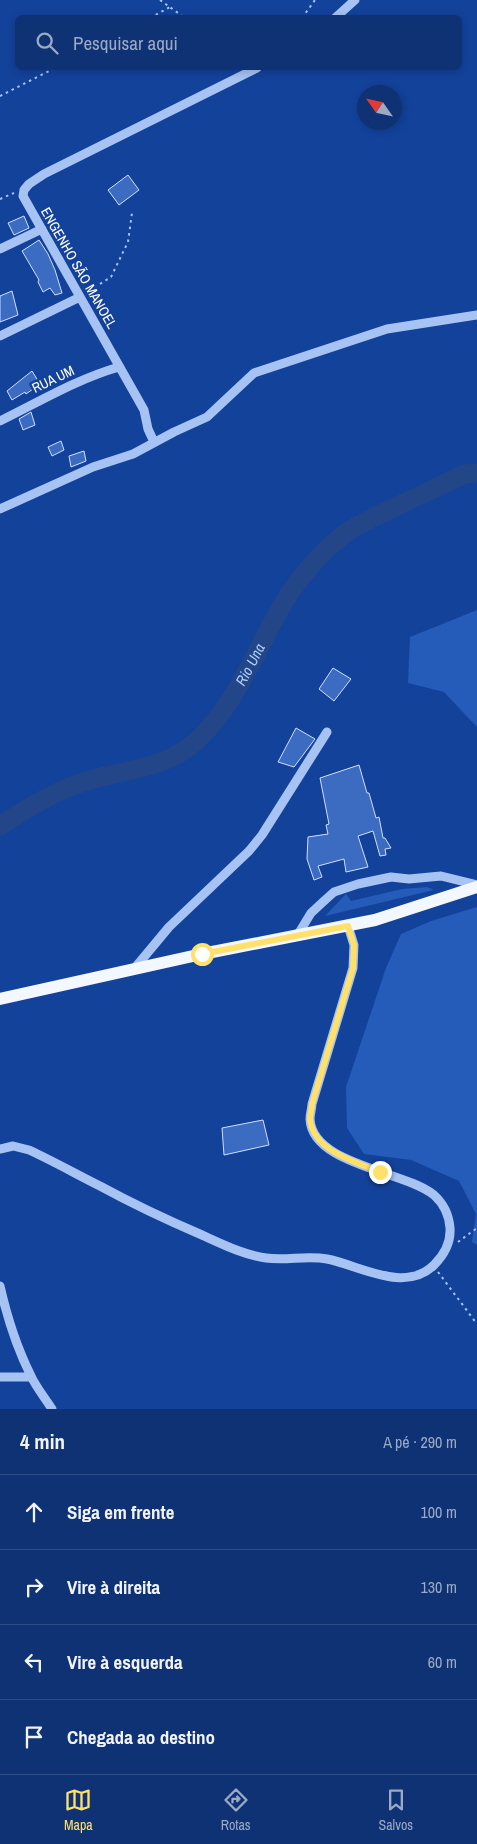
<!DOCTYPE html>
<html lang="pt">
<head>
<meta charset="utf-8">
<style>
	body { margin:0; font-family:"Archivo Narrow",sans-serif; background:#173a79; color:#f1f3f6 }
	.compass { position:absolute; left:357px; top:85px; width:45px; height:45px; border-radius:50%; background:#0e3274; box-shadow:0 2px 8px #0003; rotate:304deg }
	.stop { position:absolute; width:15px; height:15px; margin:-11px; border:4px solid #ffe169; border-radius:50%; background:#fff }
	.stop.end { background:#ffe169; border-color:#fff; box-shadow:0 1px 5px #0008 }
	.list { margin:0; padding:0; list-style:none }
	h2 { display:flex; justify-content:space-between; align-items:center; height:65px; margin:0; padding:0 20px; font-size:21px }
	h2 small { font-size:16px; font-weight:400; color:#9baac5 }
	.list li { display:grid; grid-template-columns:32px 1fr auto; gap:15px; align-items:center; box-sizing:border-box; height:75px; padding:0 20px; border-top:1px solid #2e4d86 }
	.list b { display:block; font-size:19px; white-space:nowrap }
	.list em { font-size:16px; font-style:normal; color:#9baac5 }
	.icon { flex:none; width:28px; height:28px; fill:none; stroke:currentColor; stroke-width:2; stroke-linecap:round; stroke-linejoin:round }
	.map { position:relative; flex:none; width:477px; height:1409px; overflow:hidden }
	.search { position:absolute; background:#0e3274; box-shadow:0 2px 8px #0003; left:15px; right:15px; top:15px; height:55px; display:flex; align-items:center; gap:12px; box-sizing:border-box; padding:0 18px; border-radius:8px; color:#9baac5; font-size:19px }
	.sheet { height:365px; background:#0e3274 }
	nav { display:flex; justify-content:space-around; align-items:center; box-sizing:border-box; height:70px; border-top:1px solid #2e4d86; background:#0e3274; font-size:14px; color:#9baac5 }
	nav a { display:grid; justify-items:center; gap:2px }
	nav .on { color:#ffe169 }
	.map>svg:first-child { display:block }
</style>
</head>
<body>
<div class="map">
<svg width="477" height="1409" viewBox="0 0 477 1409">
	<rect width="100%" height="100%" fill="#13429b"/>
	<path fill="#255bb9" d="M477,610V726H476L444,692L408,683L410,637Z
		M427,887L434,890L325,916L346,894L351,901L402,889Z
		M477,907V1245L472,1242L476,1214L459,1181L411,1160L364,1154L347,1128L346,1087L386,968L401,934L431,921Z"/>
	<g fill="none" stroke-linecap="round" stroke-linejoin="round">
		<path stroke="#234689" stroke-width="19" id="s1" d="M0,826C26,809 54,791 84,782C120,770 163,770 194,743C239,704 258,642 289,594C304,572 323,551 343,535C358,524 376,516 393,508C417,497 441,485 465,474L477,473"/>
	</g>
	<path fill="#3c6bc2" stroke="#cfe0fd" d="M128,175L139,190L119,205L108,190Z
		M24,216L29,228L14,235L8,223Z
		M39,240L48,254L55,270L62,293L55,295L50,288L43,292L38,282L39,280L22,251Z
		M12,291L18,315L0,322V296Z
		M32,371L40,384L26,394L25,392L12,400L7,391Z
		M31,412L35,425L23,430L19,419Z
		M61,441L64,450L52,456L48,447Z
		M84,451L86,461L71,467L69,456Z
		M333,668L351,679L334,701L319,689Z
		M296,728L315,739L294,767L278,762Z
		M359,765L367,793H369L376,818L379,817L383,838H385L391,848L385,849L386,855L380,856L373,831L358,836L368,867L346,872L344,859L318,866L322,877L314,880L307,859L308,837L328,834L326,825L329,824L320,778Z
		M263,1120L269,1145L224,1155L222,1128Z"/>
	<g fill="none" stroke-linecap="round" stroke-linejoin="round">
		<path stroke="#a7c3f4" stroke-width="2" stroke-dasharray="2.5 4" stroke-linecap="butt" d="M160,0L185,18
			M150,18L170,7
			M302,18L315,0
			M0,96L55,68
			M0,199L14,193
			M89,291L111,277L128,242L132,213
			M458,1242L477,1228
			M438,1272L477,1324"/>
		<path stroke="#a7c3f4" stroke-width="9" d="M335,18L355,0
			M0,249L42,229
			M0,336L80,297
			M0,421C39,402 77,379 119,367
			M154,442L148,429L144,410L23,196L24,190L29,184L44,174L257,68
			M0,509L93,467L133,454L174,432L207,417L254,373L387,329L477,315
			M297,936L311,913L324,901L334,892L358,884L391,877L409,879L441,876L477,885
			M134,969L169,927L249,851L262,835L327,732
			M0,1149L13,1146L29,1150C53,1161 76,1174 100,1186C133,1204 167,1220 202,1235C222,1244 244,1255 266,1258C286,1261 307,1255 327,1259C359,1265 405,1294 434,1265C444,1255 451,1243 450,1228C449,1215 444,1204 434,1195C405,1171 312,1165 310,1119C310,1114 312,1108 312,1104L353,968L354,945L348,926
			M0,1286C7,1317 17,1348 31,1376C36,1387 45,1398 52,1409
			M0,1377H31"/>
		<path stroke="#f3f7ff" stroke-width="12" d="M0,999L202,954L375,920L477,887"/>
	</g>
	<g fill="none" stroke-linecap="round" stroke-linejoin="round">
		<path stroke="#ffe169" stroke-width="6" d="M202,954L348,926L354,945L353,968L312,1104C312,1108 310,1114 310,1119C313,1151 356,1162 380,1172"/>
	</g>
	<g text-anchor="middle" stroke-width="5" stroke-linejoin="round" paint-order="stroke">
		<g font-size="14" fill="#fff" stroke="#13429b">
			<text transform="translate(79 268) rotate(60)" y="5">ENGENHO SÃO MANOEL</text>
			<text transform="translate(53 379) rotate(-26)" y="5">RUA UM</text>
		</g>
		<g font-size="15" font-style="italic" fill="#b3cdfa" stroke="#13429b">
			<text dy="5" stroke="none"><textPath href="#s1" startOffset="310">Rio Una</textPath></text>
		</g>
	</g>
</svg>
<svg class="compass" viewBox="-18 -18 36 36"><path d="M0-13l5 13h-10z" fill="#e53935"/><path d="M0 13l5-13h-10z" fill="#9baac5"/></svg>
<div class="stop" style="left:202px;top:954px"></div>
<div class="stop end" style="left:380px;top:1172px"></div>
<div class="search"><svg class="icon" aria-label="search" viewBox="0 0 24 24"><circle cx="10" cy="10" r="6"/><path d="M15 15l6 6"/></svg>Pesquisar aqui</div>
</div>
<section class="sheet">
<h2>4 min<small>A pé · 290 m</small></h2>
<ul class="list">
<li><svg class="icon" aria-label="ahead" viewBox="0 0 24 24"><path d="M12 20V5M6 11l6-6 6 6"/></svg><div><b>Siga em frente</b></div><em>100 m</em></li>
<li><svg class="icon" aria-label="right" viewBox="0 0 24 24"><path d="M7 20v-9h11M14 6l5 5-5 5"/></svg><div><b>Vire à direita</b></div><em>130 m</em></li>
<li><svg class="icon" aria-label="left" viewBox="0 0 24 24"><path d="M17 20v-9H6M10 6l-5 5 5 5"/></svg><div><b>Vire à esquerda</b></div><em>60 m</em></li>
<li><svg class="icon" aria-label="arrive" viewBox="0 0 24 24"><path d="M6 21V4h12l-3 4 3 4H6"/></svg><div><b>Chegada ao destino</b></div></li>
</ul>
</section>
<nav>
<a class="on"><svg class="icon" aria-label="map" viewBox="0 0 24 24"><path d="M3 6l6-2 6 2 6-2v14l-6 2-6-2-6 2zM9 4v14M15 6v14"/></svg>Mapa</a>
<a><svg class="icon" aria-label="directions" viewBox="0 0 24 24"><path d="M12 3l9 9-9 9-9-9zM9 14v-3h6M13 9l2 2-2 2"/></svg>Rotas</a>
<a><svg class="icon" aria-label="saved" viewBox="0 0 24 24"><path d="M7 4h10v16l-5-4-5 4z"/></svg>Salvos</a>
</nav>
</body>
</html>
